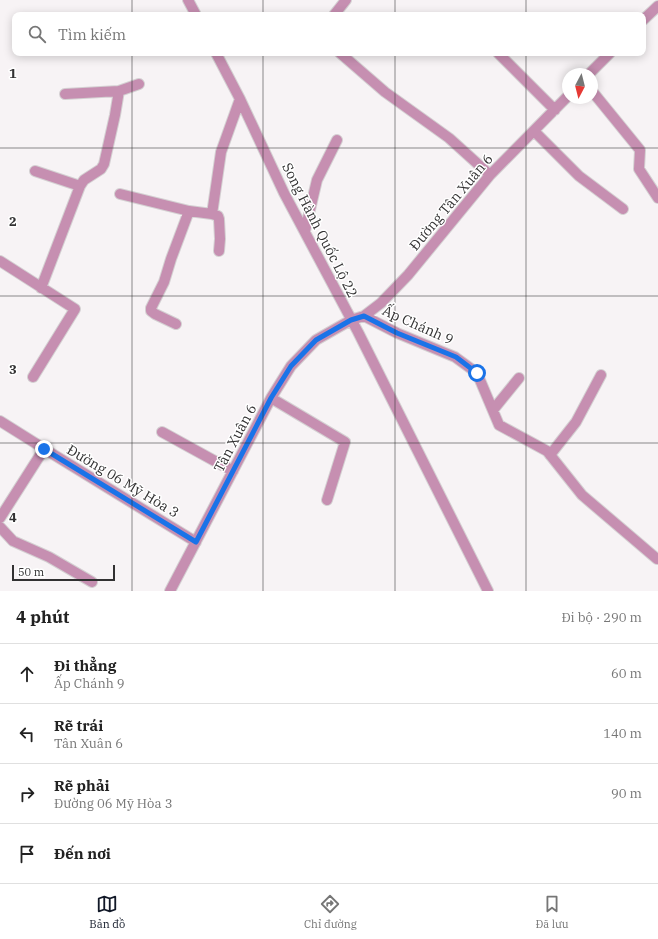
<!DOCTYPE html>
<html lang="vi">
<head>
<meta charset="utf-8">
<style>
	body { margin:0; font-family:"IBM Plex Serif",serif; background:#f6f6f6; color:#222 }
	.compass { position:absolute; left:562px; top:68px; width:36px; height:36px; border-radius:50%; background:#fff; box-shadow:0 2px 10px #0003; rotate:187deg }
	.scale { position:absolute; left:12px; bottom:10px; width:103px; box-sizing:border-box; padding-left:4px; border:2px solid #323132; border-top:0; font-size:11px; line-height:14px; white-space:nowrap; color:#323132; -webkit-text-stroke:3px #fff; paint-order:stroke }
	.stop { position:absolute; width:12px; height:12px; margin:-9px; border:3px solid #1a73e8; border-radius:50%; background:#fff }
	.stop.end { background:#1a73e8; border-color:#fff; box-shadow:0 1px 4px #0008 }
	.list { margin:0; padding:0; list-style:none }
	h2 { display:flex; justify-content:space-between; align-items:center; height:52px; margin:0; padding:0 16px; font-size:17px }
	h2 small { font-size:13px; font-weight:400; color:#767676 }
	.list li { display:grid; grid-template-columns:26px 1fr auto; gap:12px; align-items:center; box-sizing:border-box; height:60px; padding:0 16px; border-top:1px solid #e0e0e0 }
	.list b { display:block; font-size:15px; white-space:nowrap }
	.list p { margin:0; font-size:13px; white-space:nowrap; color:#767676 }
	.list em { font-size:13px; font-style:normal; color:#767676 }
	.icon { flex:none; width:22px; height:22px; fill:none; stroke:currentColor; stroke-width:2; stroke-linecap:round; stroke-linejoin:round }
	.map { position:relative; flex:none; width:658px; height:591px; overflow:hidden }
	.search { position:absolute; background:#fff; box-shadow:0 2px 10px #0003; left:12px; right:12px; top:12px; height:44px; display:flex; align-items:center; gap:10px; box-sizing:border-box; padding:0 14px; border-radius:8px; color:#767676; font-size:15px }
	.sheet { height:292px; background:#fff }
	nav { display:flex; justify-content:space-around; align-items:center; box-sizing:border-box; height:56px; border-top:1px solid #e0e0e0; background:#fff; font-size:11px; color:#767676 }
	nav a { display:grid; justify-items:center; gap:2px }
	nav .on { color:#111827 }
	.map>svg:first-child { display:block }
</style>
</head>
<body>
<div class="map">
<svg width="658" height="591" viewBox="0 0 658 591">
	<rect width="100%" height="100%" fill="#f7f3f5"/>
	<g fill="none" stroke-linecap="round" stroke-linejoin="round">
		<g stroke="#d4d0d2" stroke-width="12">
			<path id="minor" d="M188,0L196,15
				M334,15L346,0
				M643,20L658,6
				M216,53L240,99L284,193L358,332L488,591
				M340,53L385,92L449,138L490,175
				M498,53L555,110
				M589,74L610,53
				M592,91L640,150L639,169L658,198
				M65,94L119,91L139,84
				M534,131L579,176L623,209
				M35,171L80,186
				M120,194L189,211L212,214
				M305,231L317,180L337,140
				M219,251L220,239L219,219L218,216L212,214L221,152L240,99
				M0,261L75,309L33,377
				M41,288L80,186L84,180L101,169L104,164L115,115L119,91
				M364,316L397,333L455,357L477,373L499,425L547,451L582,495L657,559H658
				M176,324L155,314L151,311V308L164,282L171,259L189,211
				M271,398L345,442L327,500
				M493,410L519,378
				M0,421L51,453L196,542
				M162,432L233,471
				M550,455L576,422L601,375
				M0,518L44,449
				M0,527L13,541L49,557L92,582
				M170,591L271,398L291,366L316,340L351,320L364,316L381,303L408,275L490,175L568,96"/>
		</g>
		<use href="#minor" stroke="#c68fb1" stroke-width="10"/>
	</g>
	<g fill="none" stroke-linecap="round" stroke-linejoin="round">
		<path stroke="#1a73e8" stroke-width="5" d="M44,449L196,542L271,398L291,366L316,340L351,320L364,316L397,333L456,357L477,373"/>
	</g>
	<path fill="none" stroke="#323132" stroke-width="1" stroke-opacity="0.55" d="M132,0V15M263,0V15M395,0V15M526,0V15M132,53V591M263,53V591M395,53V591M526,53V591M0,148H658M0,296H658M0,443H658"/>
	<g text-anchor="middle" stroke-width="3" stroke-linejoin="round" paint-order="stroke">
		<g font-size="14" fill="#323132" stroke="#fff">
			<text transform="translate(451 202) rotate(-50)" y="5">Đường Tân Xuân 6</text>
			<text transform="translate(320 230) rotate(63)" y="5">Song Hành Quốc Lộ 22</text>
			<text transform="translate(418 325) rotate(24)" y="5">Ấp Chánh 9</text>
			<text transform="translate(235 438) rotate(-62)" y="5">Tân Xuân 6</text>
			<text transform="translate(123 481) rotate(31)" y="5">Đường 06 Mỹ Hòa 3</text>
		</g>
	</g>
	<g font-size="13" text-anchor="middle" font-weight="bold" fill="#323132" stroke="#fff" stroke-width="3" stroke-linejoin="round" paint-order="stroke">
		<text x="13" y="78">1</text>
		<text x="13" y="226">2</text>
		<text x="13" y="374">3</text>
		<text x="13" y="522">4</text>
	</g>
</svg>
<svg class="compass" viewBox="-18 -18 36 36"><path d="M0-13l5 13h-10z" fill="#e53935"/><path d="M0 13l5-13h-10z" fill="#767676"/></svg>
<div class="scale">50 m</div>
<div class="stop" style="left:477px;top:373px"></div>
<div class="stop end" style="left:44px;top:449px"></div>
<div class="search"><svg class="icon" aria-label="search" viewBox="0 0 24 24"><circle cx="10" cy="10" r="6"/><path d="M15 15l6 6"/></svg>Tìm kiếm</div>
</div>
<section class="sheet">
<h2>4 phút<small>Đi bộ · 290 m</small></h2>
<ul class="list">
<li><svg class="icon" aria-label="ahead" viewBox="0 0 24 24"><path d="M12 20V5M6 11l6-6 6 6"/></svg><div><b>Đi thẳng</b><p>Ấp Chánh 9</p></div><em>60 m</em></li>
<li><svg class="icon" aria-label="left" viewBox="0 0 24 24"><path d="M17 20v-9H6M10 6l-5 5 5 5"/></svg><div><b>Rẽ trái</b><p>Tân Xuân 6</p></div><em>140 m</em></li>
<li><svg class="icon" aria-label="right" viewBox="0 0 24 24"><path d="M7 20v-9h11M14 6l5 5-5 5"/></svg><div><b>Rẽ phải</b><p>Đường 06 Mỹ Hòa 3</p></div><em>90 m</em></li>
<li><svg class="icon" aria-label="arrive" viewBox="0 0 24 24"><path d="M6 21V4h12l-3 4 3 4H6"/></svg><div><b>Đến nơi</b></div></li>
</ul>
</section>
<nav>
<a class="on"><svg class="icon" aria-label="map" viewBox="0 0 24 24"><path d="M3 6l6-2 6 2 6-2v14l-6 2-6-2-6 2zM9 4v14M15 6v14"/></svg>Bản đồ</a>
<a><svg class="icon" aria-label="directions" viewBox="0 0 24 24"><path d="M12 3l9 9-9 9-9-9zM9 14v-3h6M13 9l2 2-2 2"/></svg>Chỉ đường</a>
<a><svg class="icon" aria-label="saved" viewBox="0 0 24 24"><path d="M7 4h10v16l-5-4-5 4z"/></svg>Đã lưu</a>
</nav>
</body>
</html>
